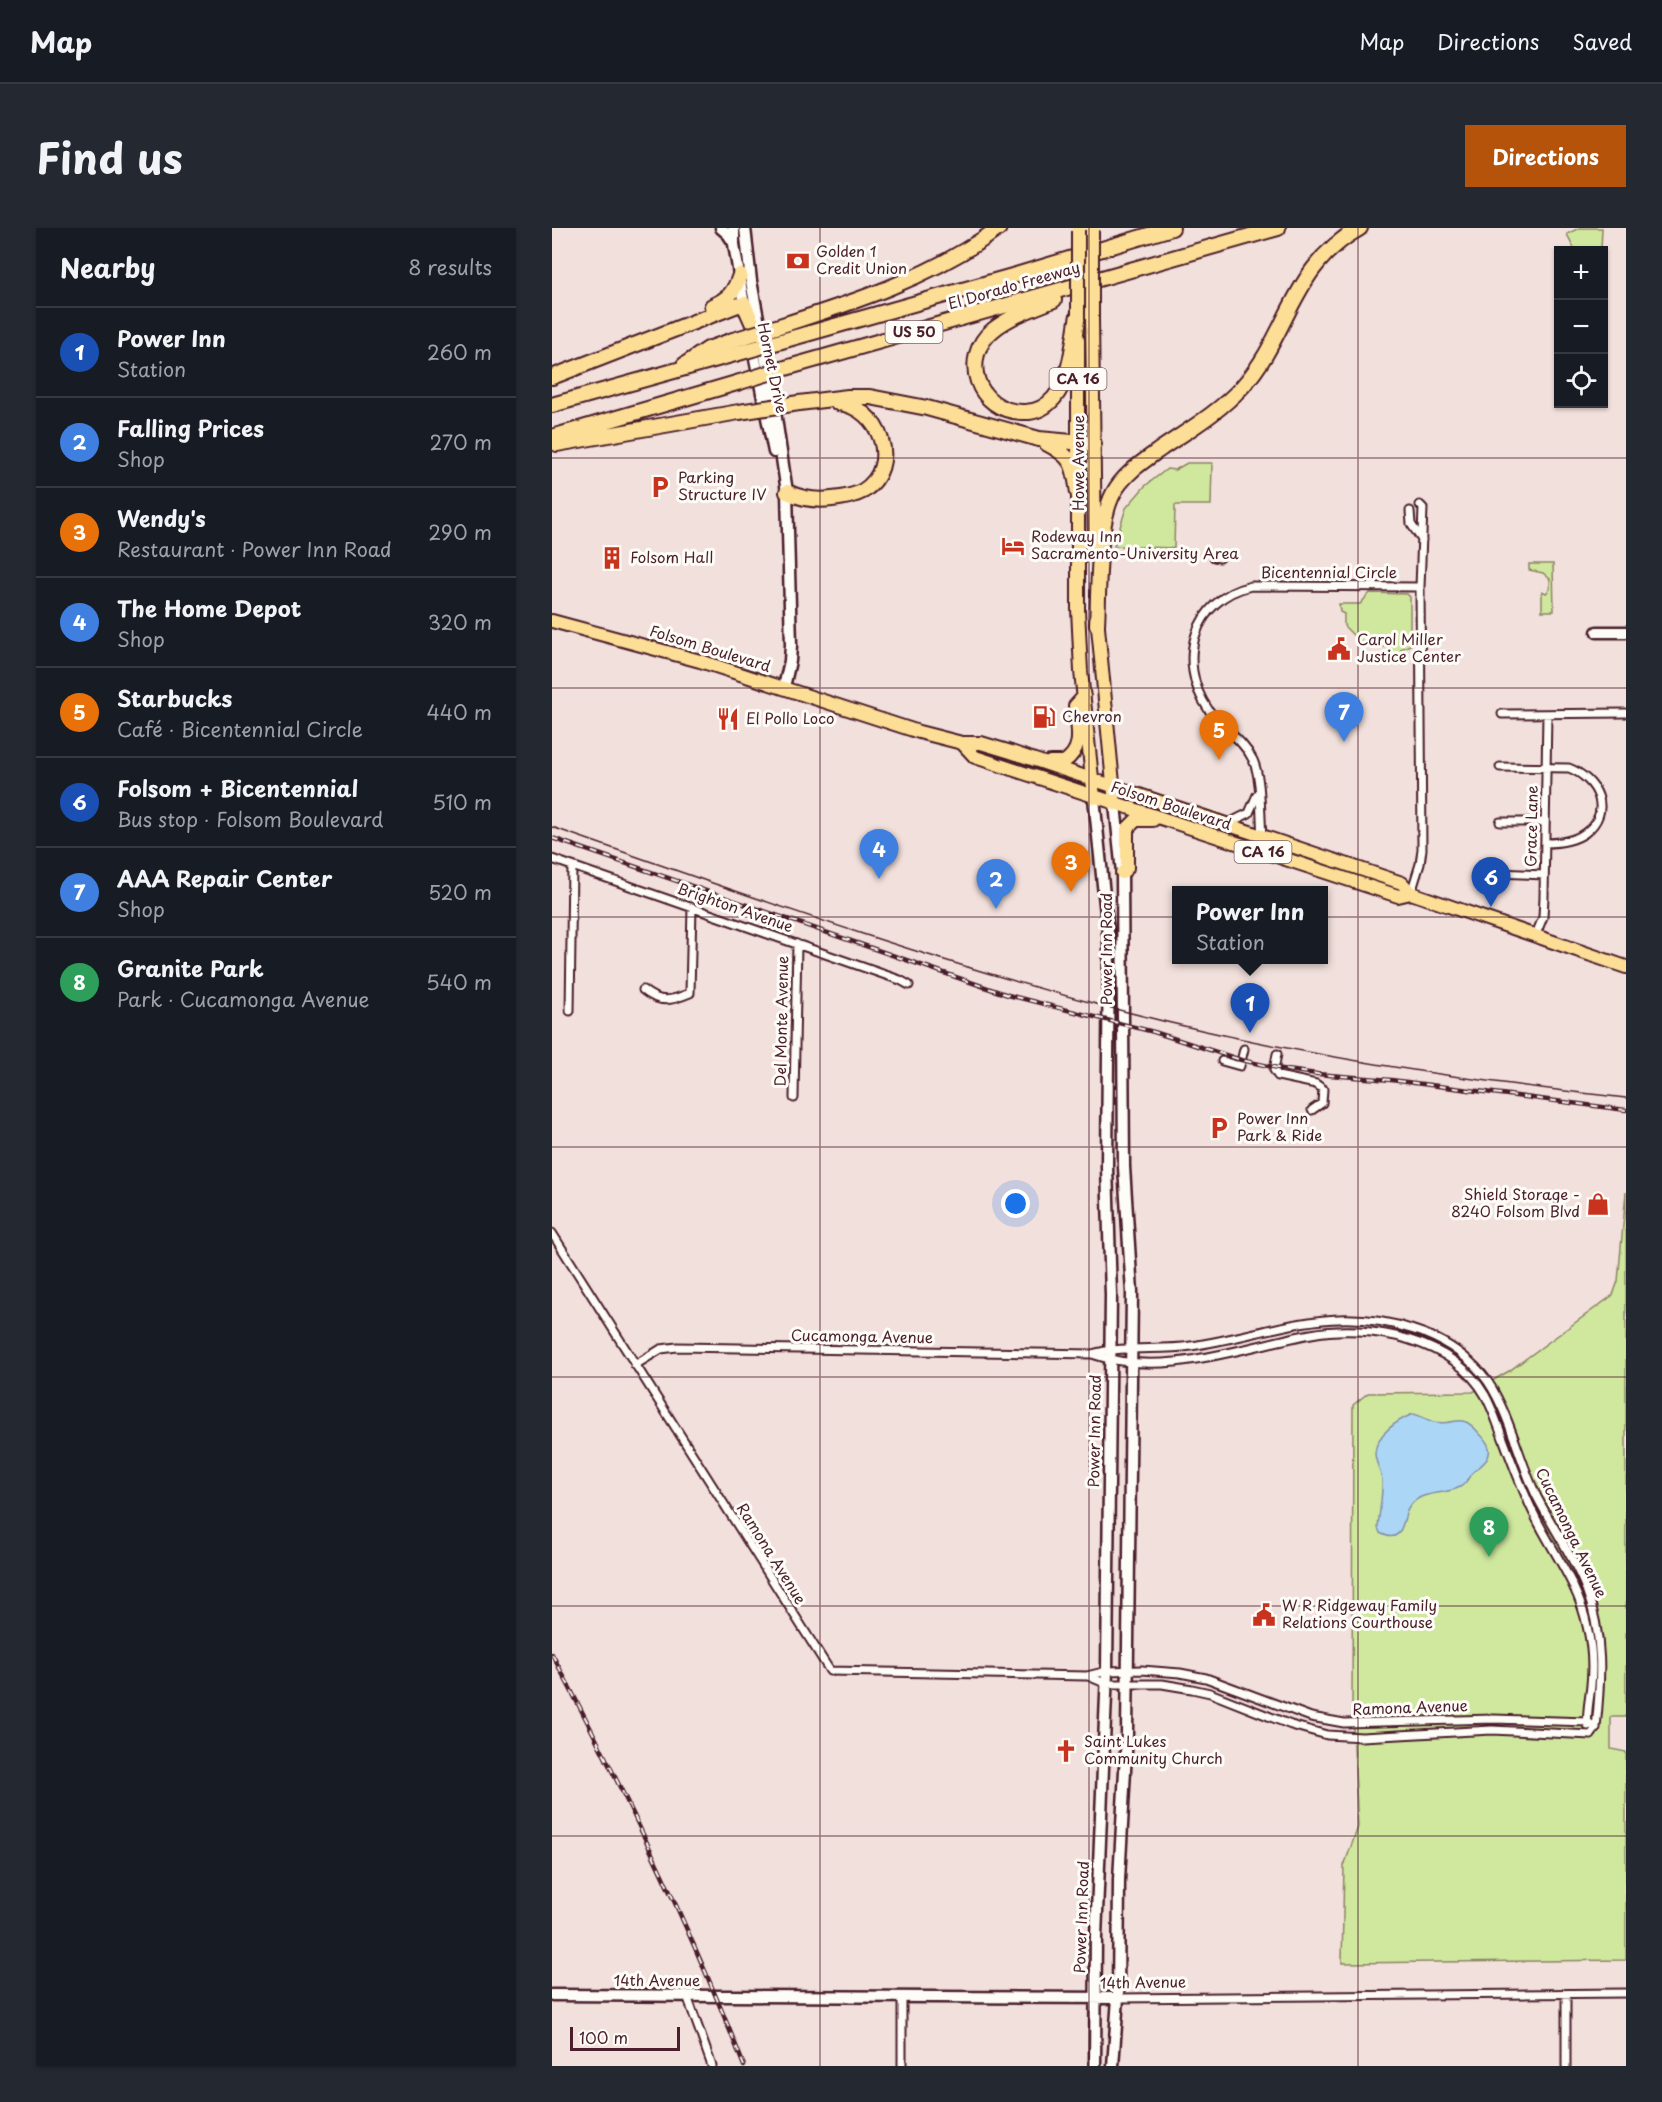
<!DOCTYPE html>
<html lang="en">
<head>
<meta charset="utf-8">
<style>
	body { margin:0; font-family:"Playpen Sans",sans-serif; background:#242831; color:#f1f3f6 }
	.controls { position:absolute; right:18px; top:18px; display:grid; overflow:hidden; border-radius:0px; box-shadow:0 2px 4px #0004 }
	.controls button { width:54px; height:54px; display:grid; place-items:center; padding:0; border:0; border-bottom:2px solid #363941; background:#171b24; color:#f1f3f6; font:30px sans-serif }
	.scale { position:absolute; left:18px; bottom:15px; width:110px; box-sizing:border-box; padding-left:6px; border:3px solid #4a1f2b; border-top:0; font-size:16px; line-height:21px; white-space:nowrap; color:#4a1f2b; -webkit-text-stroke:4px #fdfcf7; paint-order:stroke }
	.you { position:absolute; left:464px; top:976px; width:21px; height:21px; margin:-15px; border:4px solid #fff; border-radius:50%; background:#1a73e8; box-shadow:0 0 0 9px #1a73e833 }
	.badge { display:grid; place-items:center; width:39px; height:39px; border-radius:50%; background:#b45309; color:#fff; font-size:20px; font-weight:700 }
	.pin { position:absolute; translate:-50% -50px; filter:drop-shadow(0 2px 3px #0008) }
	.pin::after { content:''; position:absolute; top:32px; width:21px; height:18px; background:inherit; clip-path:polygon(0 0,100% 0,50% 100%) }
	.popup { position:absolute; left:620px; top:658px; width:156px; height:78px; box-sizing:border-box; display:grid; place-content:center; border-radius:0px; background:#171b24; filter:drop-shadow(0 2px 4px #0005); font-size:20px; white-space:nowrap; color:#9ea1a6 }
	.popup b { font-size:22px; color:#f1f3f6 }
	.popup::after { content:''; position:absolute; left:50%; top:100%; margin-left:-12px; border:12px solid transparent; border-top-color:#171b24 }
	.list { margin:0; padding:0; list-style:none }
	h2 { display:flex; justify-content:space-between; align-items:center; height:78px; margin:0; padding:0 24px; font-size:26px }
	h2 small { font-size:20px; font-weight:400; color:#9ea1a6 }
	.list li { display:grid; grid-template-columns:39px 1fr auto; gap:18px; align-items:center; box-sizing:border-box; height:90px; padding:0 24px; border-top:2px solid #363941 }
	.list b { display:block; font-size:22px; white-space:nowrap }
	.list p { margin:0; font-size:20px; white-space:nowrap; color:#9ea1a6 }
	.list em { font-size:20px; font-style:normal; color:#9ea1a6 }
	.icon { flex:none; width:33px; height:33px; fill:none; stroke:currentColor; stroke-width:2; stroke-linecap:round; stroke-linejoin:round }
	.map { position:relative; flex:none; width:1074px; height:1838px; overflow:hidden; border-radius:0px }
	header { display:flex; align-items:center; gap:36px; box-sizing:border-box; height:84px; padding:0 30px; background:#171b24; border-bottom:2px solid #363941 }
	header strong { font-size:28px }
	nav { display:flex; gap:33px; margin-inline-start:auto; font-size:21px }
	.intro { display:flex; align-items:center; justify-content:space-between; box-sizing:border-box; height:144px; padding:0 36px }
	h1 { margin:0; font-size:42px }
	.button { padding:15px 27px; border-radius:0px; background:#b45309; color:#fff; font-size:21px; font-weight:700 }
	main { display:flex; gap:36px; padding:0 36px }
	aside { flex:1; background:#171b24; border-radius:0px; box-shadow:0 2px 4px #0004 }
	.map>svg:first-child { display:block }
</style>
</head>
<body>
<header>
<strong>Map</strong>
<nav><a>Map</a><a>Directions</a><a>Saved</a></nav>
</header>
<div class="intro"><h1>Find us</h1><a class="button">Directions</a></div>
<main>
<aside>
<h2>Nearby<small>8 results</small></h2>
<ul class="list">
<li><span class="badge" style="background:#1a4fb4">1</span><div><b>Power Inn</b><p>Station</p></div><em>260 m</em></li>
<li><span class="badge" style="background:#3f7fe0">2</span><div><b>Falling Prices</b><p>Shop</p></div><em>270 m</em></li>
<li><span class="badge" style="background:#e8710a">3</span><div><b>Wendy's</b><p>Restaurant · Power Inn Road</p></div><em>290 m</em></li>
<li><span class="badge" style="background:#3f7fe0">4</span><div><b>The Home Depot</b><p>Shop</p></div><em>320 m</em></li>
<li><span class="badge" style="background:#e8710a">5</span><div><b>Starbucks</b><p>Café · Bicentennial Circle</p></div><em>440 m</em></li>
<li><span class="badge" style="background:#1a4fb4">6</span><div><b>Folsom + Bicentennial</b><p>Bus stop · Folsom Boulevard</p></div><em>510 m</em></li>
<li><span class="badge" style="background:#3f7fe0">7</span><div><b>AAA Repair Center</b><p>Shop</p></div><em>520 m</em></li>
<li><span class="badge" style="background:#2e9e5b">8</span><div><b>Granite Park</b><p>Park · Cucamonga Avenue</p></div><em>540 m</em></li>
</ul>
</aside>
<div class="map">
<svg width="1074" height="1838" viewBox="0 0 1074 1838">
	<rect width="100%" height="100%" fill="#f2e0dc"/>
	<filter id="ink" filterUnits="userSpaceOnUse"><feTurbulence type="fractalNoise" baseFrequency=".0167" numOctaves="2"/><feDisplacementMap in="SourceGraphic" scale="12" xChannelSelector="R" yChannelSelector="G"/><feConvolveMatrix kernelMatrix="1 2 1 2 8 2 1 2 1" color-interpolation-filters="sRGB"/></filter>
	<g filter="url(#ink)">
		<path fill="#cfe89e" stroke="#8c8464" stroke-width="1.5" d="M1027,0H1050L1049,22H1023L1015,6Z
			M635,235H660L659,277H623L622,320L562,318L574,280L593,258L615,241L623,242Z
			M977,336H1001L1002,383H990V363L994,365L998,361V351L991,345L977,342Z
			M818,365L855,366L858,369V417L849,421L851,434H838V419L812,418L792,398V386L788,384L787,376H808Z
			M1074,964V1489H1059V1521L1074,1524V1732L790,1735L792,1638L806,1599L800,1482L801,1177L816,1165L921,1164L957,1143L1061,1067L1066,1053Z"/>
		<path fill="#abd6f6" stroke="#848da5" stroke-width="1.5" d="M861,1186C868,1187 875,1192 882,1194C905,1199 907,1182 927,1205C931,1209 936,1215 937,1220C940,1232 926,1239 920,1245C916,1250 914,1256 908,1259C891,1268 871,1261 858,1278C849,1288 854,1319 828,1305L826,1300C827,1284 831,1268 830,1252C829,1243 823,1234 823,1225C824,1206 846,1192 861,1186Z"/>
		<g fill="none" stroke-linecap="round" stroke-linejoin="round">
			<g stroke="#4a1f2b" stroke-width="11">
				<path id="street" d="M858,283L859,296L870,312
					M662,329L668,330
					M950,486L1074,485
					M948,539L1017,540C1045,551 1062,583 1033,605C1022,613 1007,615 993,615
					M948,594H993
					M677,595L697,585L705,567
					M710,609C708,586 710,552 701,532C691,511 669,500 656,481C624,434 641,371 699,358L868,359
					M0,631L348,752L357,757
					M945,645L992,647
					M859,665L868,636L870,621L868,359L871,280L868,277
					M983,709L991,689L992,669L995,486
					M91,762C108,776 119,773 138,765L140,679
					M18,783L20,638
					M725,826L722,842L726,848L764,856L771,861L770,875L760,882
					M670,833L688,838L692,821
					M242,870L245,716
					M0,1005L278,1443L535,1448L555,1443L590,1442L628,1445L654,1450L759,1489L792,1495L942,1491L1036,1494L1044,1500
					M540,1126C610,1151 689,1119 759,1106C818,1095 901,1111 933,1167C941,1181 946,1198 952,1213C961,1237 970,1261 981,1284C999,1322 1027,1357 1035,1398C1040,1418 1041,1437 1039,1457C1038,1470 1034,1485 1036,1498
					M83,1137L109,1121L125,1119L540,1126C573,1117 606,1123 639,1118C720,1106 779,1074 862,1102C888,1110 912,1125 930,1146C955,1175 967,1233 985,1269C1001,1300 1022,1329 1034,1361C1052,1408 1049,1452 1044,1500L1039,1507
					M536,1448L555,1456H610L640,1461L658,1465L739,1497L775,1507L810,1509L940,1502L1039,1507
					M135,1768L160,1838
					M566,1770L1074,1765
					M350,1838V1769
					M1014,1838V1766"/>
			</g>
			<g stroke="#4a1f2b" stroke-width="15">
				<path id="secondary" d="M169,0L176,6L182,15
					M182,0V16L193,83
					M193,0L199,53L221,170L235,264L239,417L238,433L232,459
					M200,116L222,224
					M1045,404H1074
					M542,570L557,715L555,939L559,1067L555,1443L544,1709L543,1838
					M0,1767L566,1770
					M561,1838L566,1770L567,1652L575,1506L580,1064L572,939L570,645L563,576"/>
			</g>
			<g stroke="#4a1f2b" stroke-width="16">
				<path id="primary" d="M540,91L543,324
					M526,112V381L529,443L542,570
					M545,389L563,576
					M0,393L148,433L367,504L410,515H429L459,524L850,655L859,665L1074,739
					M410,515L423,529L846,668L859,665
					M498,534H512C533,520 525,500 523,478L532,468
					M570,645L575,640V601L584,592H601"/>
			</g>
			<g stroke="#4a1f2b" stroke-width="18">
				<path id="highway" d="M502,72C482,80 458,88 441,102C407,130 425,183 470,184C483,185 494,179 502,170C520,148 521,113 526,87
					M160,78C176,71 182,65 188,47
					M221,100C300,75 379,50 447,0
					M226,114L464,47L620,0
					M132,137L156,121L181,112
					M230,141L726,0
					M0,149L183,78L192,76L203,101L208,106
					M247,175L296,169H318L375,180L487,211L542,216
					M0,177L183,126
					M0,209L188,154
					M494,215C521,229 522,236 526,265
					M5,216L187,184
					M235,264C250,271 264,273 280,271C290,270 302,268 311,263C350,238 328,179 286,175
					M545,397C547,361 545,297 561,266C571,246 592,233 610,220C638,201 667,184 690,159C738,106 739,38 808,0"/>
			</g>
			<use href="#street" stroke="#fdfcf7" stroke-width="7"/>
			<use href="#secondary" stroke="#fdfcf7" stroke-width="10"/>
			<use href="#primary" stroke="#fdde96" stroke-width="12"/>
			<use href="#highway" stroke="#fdde96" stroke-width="14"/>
			<path stroke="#4a1f2b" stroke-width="1.5" d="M0,599C191,666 383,735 579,785C741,827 908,852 1074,870"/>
			<g stroke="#4a1f2b" stroke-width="4.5">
				<path id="rail" d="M0,610L456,767L602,804L689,832L735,842L765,846L839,852L1074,882
					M0,1426C71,1560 137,1697 192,1838"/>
			</g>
			<use href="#rail" stroke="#fdfcf7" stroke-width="2" stroke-dasharray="7" stroke-linecap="butt"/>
			<g stroke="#4a1f2b" stroke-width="16" stroke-linecap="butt">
				<path id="primary-bridge" d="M540,2V91
					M526,3V87"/>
			</g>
			<g stroke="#4a1f2b" stroke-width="18" stroke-linecap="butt">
				<path id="highway-bridge" d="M181,112L221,100
					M183,126L226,114
					M188,154L230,141
					M187,184L247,175"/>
			</g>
			<use href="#primary-bridge" stroke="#fdde96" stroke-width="12"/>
			<use href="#highway-bridge" stroke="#fdde96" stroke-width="14"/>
		</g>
	</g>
	<path fill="none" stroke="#4a1f2b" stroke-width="1.5" stroke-opacity="0.55" d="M268,0V1838M537,0V1838M806,0V1838M0,230H1074M0,460H1074M0,689H1074M0,919H1074M0,1149H1074M0,1378H1074M0,1608H1074"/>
	<defs>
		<g id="bank-bare" transform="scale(1.8)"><path d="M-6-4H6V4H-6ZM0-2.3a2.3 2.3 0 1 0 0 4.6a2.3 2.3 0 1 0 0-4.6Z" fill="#c8321e" stroke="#fdfcf7" stroke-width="2.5" paint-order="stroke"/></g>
		<g id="parking-bare" transform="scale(1.8)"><path d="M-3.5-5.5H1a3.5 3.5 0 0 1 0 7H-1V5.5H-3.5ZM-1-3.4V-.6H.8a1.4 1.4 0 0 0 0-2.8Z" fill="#c8321e" stroke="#fdfcf7" stroke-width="2.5" paint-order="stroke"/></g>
		<g id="hotel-bare" transform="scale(1.8)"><path d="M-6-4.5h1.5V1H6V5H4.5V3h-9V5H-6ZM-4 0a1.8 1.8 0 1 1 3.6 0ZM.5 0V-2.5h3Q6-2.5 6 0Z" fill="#c8321e" stroke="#fdfcf7" stroke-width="2.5" paint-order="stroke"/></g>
		<g id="building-bare" transform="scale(1.8)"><path d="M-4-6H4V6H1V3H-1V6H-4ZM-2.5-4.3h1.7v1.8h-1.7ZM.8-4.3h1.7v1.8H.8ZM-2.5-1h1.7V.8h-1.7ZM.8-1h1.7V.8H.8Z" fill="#c8321e" stroke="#fdfcf7" stroke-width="2.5" paint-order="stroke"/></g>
		<g id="civic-bare" transform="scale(1.8)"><path d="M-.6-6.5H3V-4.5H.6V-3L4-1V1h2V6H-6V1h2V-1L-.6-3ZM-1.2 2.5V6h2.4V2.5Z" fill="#c8321e" stroke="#fdfcf7" stroke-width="2.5" paint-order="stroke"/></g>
		<g id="fuel-bare" transform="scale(1.8)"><path d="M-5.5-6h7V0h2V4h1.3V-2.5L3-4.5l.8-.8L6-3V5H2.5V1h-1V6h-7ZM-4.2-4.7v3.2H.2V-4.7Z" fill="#c8321e" stroke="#fdfcf7" stroke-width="2.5" paint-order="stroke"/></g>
		<g id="restaurant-bare" transform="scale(1.8)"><path d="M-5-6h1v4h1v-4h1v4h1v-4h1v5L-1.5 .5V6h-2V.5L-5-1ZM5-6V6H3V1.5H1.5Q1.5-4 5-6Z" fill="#c8321e" stroke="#fdfcf7" stroke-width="2.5" paint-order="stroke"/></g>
		<g id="shop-bare" transform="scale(1.8)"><path d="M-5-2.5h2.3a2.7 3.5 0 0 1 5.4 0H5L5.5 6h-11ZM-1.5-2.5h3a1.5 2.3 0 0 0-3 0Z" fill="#c8321e" stroke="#fdfcf7" stroke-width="2.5" paint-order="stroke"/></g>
		<g id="church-bare" transform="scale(1.8)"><path d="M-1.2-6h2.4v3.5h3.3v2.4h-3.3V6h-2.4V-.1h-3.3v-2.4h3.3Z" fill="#c8321e" stroke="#fdfcf7" stroke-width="2.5" paint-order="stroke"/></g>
	</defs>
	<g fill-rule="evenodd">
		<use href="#bank-bare" x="246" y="33"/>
		<use href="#parking-bare" x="108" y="259"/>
		<use href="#hotel-bare" x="461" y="318"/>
		<use href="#building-bare" x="60" y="330"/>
		<use href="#civic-bare" x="787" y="421"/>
		<use href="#fuel-bare" x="492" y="489"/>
		<use href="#restaurant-bare" x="176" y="491"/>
		<use href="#parking-bare" x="667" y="900"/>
		<use href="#shop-bare" x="1046" y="976"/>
		<use href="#civic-bare" x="712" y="1387"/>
		<use href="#church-bare" x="514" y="1523"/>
	</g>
	<g text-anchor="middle" stroke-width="6" stroke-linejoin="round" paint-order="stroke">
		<g fill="#fdfcf7" stroke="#806168" stroke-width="1.5">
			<rect x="333.5" y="93" width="57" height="22" rx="4.5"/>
			<rect x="497.5" y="140" width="57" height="22" rx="4.5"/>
			<rect x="682.5" y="613" width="57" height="22" rx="4.5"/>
		</g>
		<g font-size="14" font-weight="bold" fill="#4a1f2b">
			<text x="362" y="109">US 50</text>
			<text x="526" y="156">CA 16</text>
			<text x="711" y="629">CA 16</text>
		</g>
		<g font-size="15" fill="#4a1f2b" stroke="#fdfcf7" text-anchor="start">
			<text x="264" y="29">Golden 1<tspan x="264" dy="17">Credit Union</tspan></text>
			<text x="126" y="255">Parking<tspan x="126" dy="17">Structure IV</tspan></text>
			<text x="479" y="314">Rodeway Inn<tspan x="479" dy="17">Sacramento-University Area</tspan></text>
			<text x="78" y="335">Folsom Hall</text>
			<text x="805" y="417">Carol Miller<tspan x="805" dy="17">Justice Center</tspan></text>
			<text x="510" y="494">Chevron</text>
			<text x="194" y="496">El Pollo Loco</text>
			<text x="685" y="896">Power Inn<tspan x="685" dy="17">Park &amp; Ride</tspan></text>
			<text x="1028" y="972" text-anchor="end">Shield Storage -<tspan x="1028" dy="17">8240 Folsom Blvd</tspan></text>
			<text x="730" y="1383">W R Ridgeway Family<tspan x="730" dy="17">Relations Courthouse</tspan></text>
			<text x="532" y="1519">Saint Lukes<tspan x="532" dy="17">Community Church</tspan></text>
		</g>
		<g font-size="15" fill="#4a1f2b" stroke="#fdfcf7">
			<text transform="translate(462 58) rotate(-16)" y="5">El Dorado Freeway</text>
			<text transform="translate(220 140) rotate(78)" y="5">Hornet Drive</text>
			<text transform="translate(527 235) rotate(-90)" y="5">Howe Avenue</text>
			<text x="777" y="350">Bicentennial Circle</text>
			<text transform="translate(158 421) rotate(17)" y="5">Folsom Boulevard</text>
			<text transform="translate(619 578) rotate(18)" y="5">Folsom Boulevard</text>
			<text transform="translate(980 598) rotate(-89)" y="5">Grace Lane</text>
			<text transform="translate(183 680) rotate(19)" y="5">Brighton Avenue</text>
			<text transform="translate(555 721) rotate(-90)" y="5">Power Inn Road</text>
			<text transform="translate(230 793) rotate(-89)" y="5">Del Monte Avenue</text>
			<text transform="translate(310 1109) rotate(1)" y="5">Cucamonga Avenue</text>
			<text transform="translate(543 1203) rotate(-89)" y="5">Power Inn Road</text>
			<text transform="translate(1019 1305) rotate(64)" y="5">Cucamonga Avenue</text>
			<text transform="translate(219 1326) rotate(58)" y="5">Ramona Avenue</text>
			<text transform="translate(858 1480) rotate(-2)" y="5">Ramona Avenue</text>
			<text transform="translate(530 1689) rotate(-88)" y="5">Power Inn Road</text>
			<text x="105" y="1758">14th Avenue</text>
			<text transform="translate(591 1755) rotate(-1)" y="5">14th Avenue</text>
		</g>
	</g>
</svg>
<div class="controls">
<button>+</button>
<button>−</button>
<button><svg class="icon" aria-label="locate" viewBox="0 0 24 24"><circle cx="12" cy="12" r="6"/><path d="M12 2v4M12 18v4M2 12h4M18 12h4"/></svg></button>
</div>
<div class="scale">100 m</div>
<div class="you"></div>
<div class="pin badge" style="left:698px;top:805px;background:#1a4fb4">1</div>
<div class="popup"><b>Power Inn</b>Station</div>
<div class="pin badge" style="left:444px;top:681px;background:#3f7fe0">2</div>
<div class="pin badge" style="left:519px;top:664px;background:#e8710a">3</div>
<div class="pin badge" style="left:327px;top:651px;background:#3f7fe0">4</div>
<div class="pin badge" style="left:667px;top:532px;background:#e8710a">5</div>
<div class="pin badge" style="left:939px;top:679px;background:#1a4fb4">6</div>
<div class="pin badge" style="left:792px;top:514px;background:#3f7fe0">7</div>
<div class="pin badge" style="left:937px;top:1329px;background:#2e9e5b">8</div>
</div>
</main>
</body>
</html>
